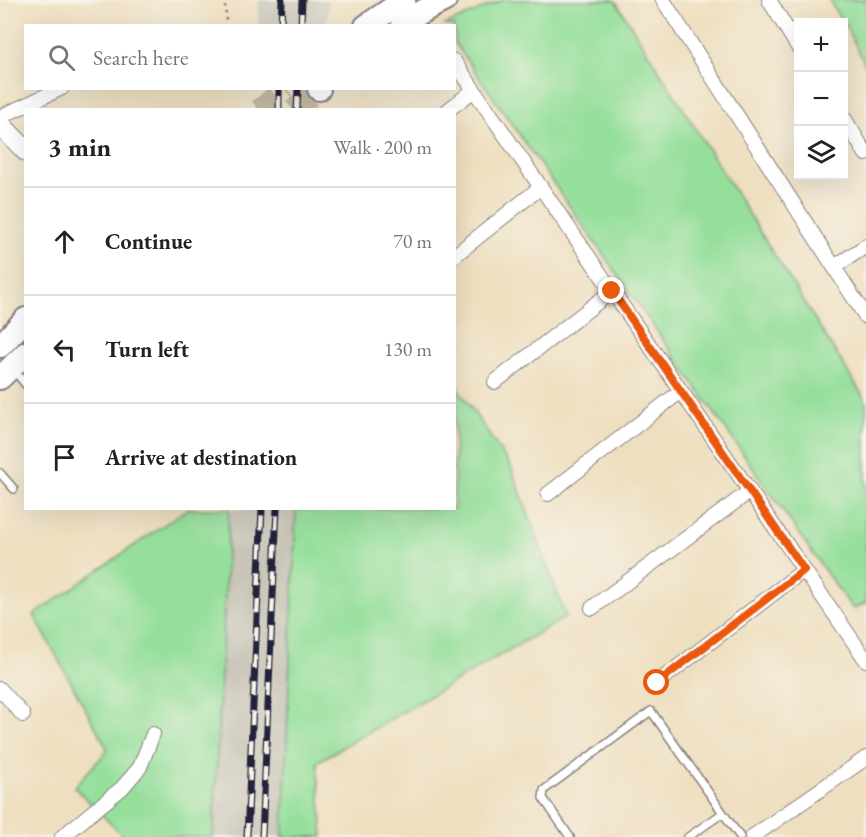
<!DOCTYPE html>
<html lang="en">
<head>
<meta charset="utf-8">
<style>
	body { margin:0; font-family:"EB Garamond",serif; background:#f2f2f2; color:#222 }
	.controls { position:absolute; right:18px; top:18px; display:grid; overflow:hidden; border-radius:0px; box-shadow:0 6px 24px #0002 }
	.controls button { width:54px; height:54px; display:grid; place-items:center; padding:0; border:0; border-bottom:2px solid #e0e0e0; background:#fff; color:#222; font:30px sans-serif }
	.stop { position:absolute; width:18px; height:18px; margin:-14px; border:4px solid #ea580c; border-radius:50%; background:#fff }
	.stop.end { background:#ea580c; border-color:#fff; box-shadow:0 2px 6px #0008 }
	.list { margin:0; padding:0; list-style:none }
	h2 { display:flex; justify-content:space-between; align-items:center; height:78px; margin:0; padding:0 24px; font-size:26px }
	h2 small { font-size:20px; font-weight:400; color:#767676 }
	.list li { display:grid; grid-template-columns:39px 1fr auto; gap:18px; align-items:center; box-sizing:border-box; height:108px; padding:0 24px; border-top:2px solid #e0e0e0 }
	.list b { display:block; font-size:22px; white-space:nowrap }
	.list em { font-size:20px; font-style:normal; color:#767676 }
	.icon { flex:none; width:33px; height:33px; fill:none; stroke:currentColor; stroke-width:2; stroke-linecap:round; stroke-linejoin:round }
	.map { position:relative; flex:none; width:866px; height:837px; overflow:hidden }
	.search { position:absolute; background:#fff; box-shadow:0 6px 24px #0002; left:24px; top:24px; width:432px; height:66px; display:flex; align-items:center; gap:15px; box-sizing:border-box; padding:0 21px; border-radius:0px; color:#767676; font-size:22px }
	.panel { position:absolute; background:#fff; box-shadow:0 6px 24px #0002; left:24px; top:108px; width:432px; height:402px; border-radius:0px }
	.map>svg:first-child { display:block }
</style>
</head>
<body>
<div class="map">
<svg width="866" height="837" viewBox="0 0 866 837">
	<rect width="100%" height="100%" fill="#f7f3e8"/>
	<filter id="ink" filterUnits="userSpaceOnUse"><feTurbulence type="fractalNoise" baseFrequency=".0167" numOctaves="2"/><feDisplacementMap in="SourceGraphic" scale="12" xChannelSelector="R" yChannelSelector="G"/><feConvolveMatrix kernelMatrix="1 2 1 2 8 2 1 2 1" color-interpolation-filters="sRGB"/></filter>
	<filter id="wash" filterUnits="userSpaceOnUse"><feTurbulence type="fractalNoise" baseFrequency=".008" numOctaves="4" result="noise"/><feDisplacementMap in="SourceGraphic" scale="24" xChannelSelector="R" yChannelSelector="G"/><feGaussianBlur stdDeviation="1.35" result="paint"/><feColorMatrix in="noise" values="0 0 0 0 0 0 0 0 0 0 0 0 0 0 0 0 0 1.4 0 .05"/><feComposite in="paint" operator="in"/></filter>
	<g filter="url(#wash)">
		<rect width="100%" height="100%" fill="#eedfc0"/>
		<path fill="#c8c4b8" d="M259,0H329L327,23L324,25L258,26Z
			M229,509H296L283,837H213Z"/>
		<path fill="#95df9b" stroke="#5c806b" stroke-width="1.5" d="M503,0H615L866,401V603L853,609L835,585L455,43L454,26L445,25Z
			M829,0H866V67L844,22H842Z
			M455,384L511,467L566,617L317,762L323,837H283L296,509L454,508Z
			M187,509H229L213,837H124L74,787L108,750L34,615Z"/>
	</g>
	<g filter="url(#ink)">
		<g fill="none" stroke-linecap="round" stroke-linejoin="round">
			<path stroke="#c5b9a5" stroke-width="22" stroke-dasharray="22 11" stroke-linecap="butt" d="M259,110L286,88
				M293,110L319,89"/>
			<g stroke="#88807e" stroke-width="10">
				<path id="lane" d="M13,369L26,385
					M0,473L14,489
					M570,837L543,798L544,790L651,711L740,837
					M688,837L723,813"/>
			</g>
			<g stroke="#88807e" stroke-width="16">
				<path id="street" d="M663,0L866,317
					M769,0L798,47
					M454,61L866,660
					M448,110L474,90
					M0,117L62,88
					M844,118L866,154
					M454,256L541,187
					M834,267L866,246
					M495,382L612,291
					M548,494L681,391
					M592,608L750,491
					M657,683L804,570
					M0,689L23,715
					M62,837L122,788L140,767L153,734
					M752,837L866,758"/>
			</g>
			<g stroke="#88807e" stroke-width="22">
				<path id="secondary" d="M0,124L26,151"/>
			</g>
			<g stroke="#88807e" stroke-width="26">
				<path id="primary" d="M366,26L404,0
					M402,26L421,12L445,0
					M319,89V88
					M0,346L26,319
					M0,378L26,353"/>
			</g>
			<path stroke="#88807e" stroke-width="3" stroke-dasharray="1.5 4.5" stroke-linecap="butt" d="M225,0L226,24"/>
			<use href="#lane" stroke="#fff" stroke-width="7"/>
			<use href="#street" stroke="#fff" stroke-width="14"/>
			<use href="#secondary" stroke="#fff" stroke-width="20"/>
			<use href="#primary" stroke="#fff" stroke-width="22"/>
			<g stroke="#22223b" stroke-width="7">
				<path id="rail" d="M281,26L282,0
					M301,26L302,0
					M279,110V88
					M297,110L298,88
					M247,837L262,508
					M262,837L277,508"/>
			</g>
			<use href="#rail" stroke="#f7f3e8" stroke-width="4.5" stroke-dasharray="14" stroke-linecap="butt"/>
		</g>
	</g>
	<g fill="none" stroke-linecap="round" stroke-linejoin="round" filter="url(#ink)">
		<path stroke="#ea580c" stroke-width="8" d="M612,291L804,570L657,683"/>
	</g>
</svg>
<div class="controls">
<button>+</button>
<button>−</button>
<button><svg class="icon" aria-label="layers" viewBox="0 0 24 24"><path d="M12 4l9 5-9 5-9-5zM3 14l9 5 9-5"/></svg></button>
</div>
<div class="stop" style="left:657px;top:683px"></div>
<div class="stop end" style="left:612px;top:291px"></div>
<div class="search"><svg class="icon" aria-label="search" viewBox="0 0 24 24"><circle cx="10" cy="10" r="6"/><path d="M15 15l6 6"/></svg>Search here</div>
<section class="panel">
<h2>3 min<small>Walk · 200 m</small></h2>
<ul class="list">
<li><svg class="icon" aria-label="ahead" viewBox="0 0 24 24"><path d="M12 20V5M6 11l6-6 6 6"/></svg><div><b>Continue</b></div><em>70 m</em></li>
<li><svg class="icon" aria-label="left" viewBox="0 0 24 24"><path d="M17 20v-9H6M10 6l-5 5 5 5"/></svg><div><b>Turn left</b></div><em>130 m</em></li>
<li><svg class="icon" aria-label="arrive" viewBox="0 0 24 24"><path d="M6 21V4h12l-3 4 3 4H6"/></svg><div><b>Arrive at destination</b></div></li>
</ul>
</section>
</div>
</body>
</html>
